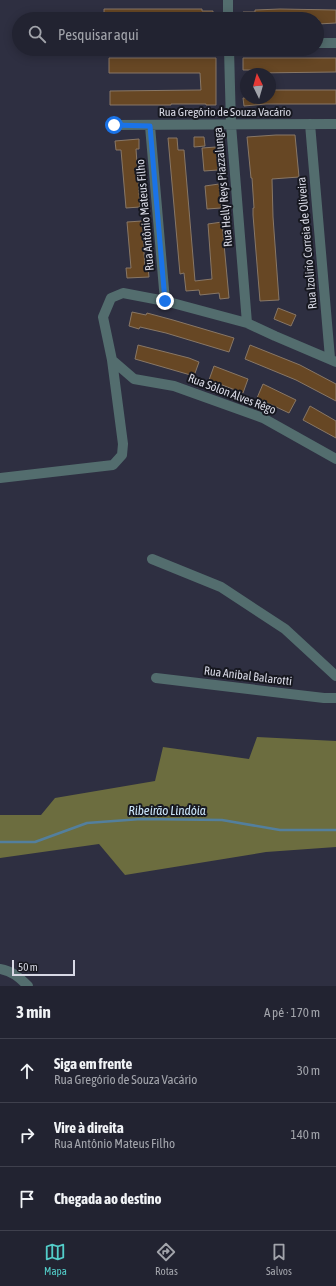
<!DOCTYPE html>
<html lang="pt">
<head>
<meta charset="utf-8">
<style>
	body { margin:0; font-family:"Asap Condensed",sans-serif; background:#2a2b39; color:#f1f3f6 }
	.compass { position:absolute; left:240px; top:68px; width:36px; height:36px; border-radius:50%; background:#222331; box-shadow:0 2px 10px #0003; rotate:355deg }
	.scale { position:absolute; left:12px; bottom:10px; width:63px; box-sizing:border-box; padding-left:4px; border:2px solid #d8d9e5; border-top:0; font-size:11px; line-height:14px; white-space:nowrap; color:#d8d9e5; -webkit-text-stroke:3px #171820; paint-order:stroke }
	.stop { position:absolute; width:12px; height:12px; margin:-9px; border:3px solid #1a73e8; border-radius:50%; background:#fff }
	.stop.end { background:#1a73e8; border-color:#fff; box-shadow:0 1px 4px #0008 }
	.list { margin:0; padding:0; list-style:none }
	h2 { display:flex; justify-content:space-between; align-items:center; height:52px; margin:0; padding:0 16px; font-size:17px }
	h2 small { font-size:13px; font-weight:400; color:#a2a4ab }
	.list li { display:grid; grid-template-columns:26px 1fr auto; gap:12px; align-items:center; box-sizing:border-box; height:64px; padding:0 16px; border-top:1px solid #3f404d }
	.list b { display:block; font-size:15px; white-space:nowrap }
	.list p { margin:0; font-size:13px; white-space:nowrap; color:#a2a4ab }
	.list em { font-size:13px; font-style:normal; color:#a2a4ab }
	.icon { flex:none; width:22px; height:22px; fill:none; stroke:currentColor; stroke-width:2; stroke-linecap:round; stroke-linejoin:round }
	.map { position:relative; flex:none; width:336px; height:986px; overflow:hidden }
	.search { position:absolute; background:#222331; box-shadow:0 2px 10px #0003; left:12px; right:12px; top:12px; height:44px; display:flex; align-items:center; gap:10px; box-sizing:border-box; padding:0 14px; border-radius:22px; color:#a2a4ab; font-size:15px }
	.sheet { height:244px; background:#222331 }
	nav { display:flex; justify-content:space-around; align-items:center; box-sizing:border-box; height:56px; border-top:1px solid #3f404d; background:#222331; font-size:11px; color:#a2a4ab }
	nav a { display:grid; justify-items:center; gap:2px }
	nav .on { color:#53cdc9 }
	.map>svg:first-child { display:block }
</style>
</head>
<body>
<div class="map">
<svg width="336" height="986" viewBox="0 0 336 986">
	<rect width="100%" height="100%" fill="#2e2f41"/>
	<path fill="#6c6d3f" d="M257,737L336,741V847L266,852L125,875L99,844L0,858V815H41L55,798L155,781L163,747L249,759Z"/>
	<g fill="none" stroke-linecap="round" stroke-linejoin="round">
		<path stroke="#537f9d" stroke-width="2.5" d="M0,842H35L87,823L141,819L222,820L280,830H336"/>
	</g>
	<path fill="#674724" stroke="#876" d="M104,9H202V11H213V19H104Z
		M280,9L336,10V23L318,24V19H244L243,12H255V10Z
		M109,58H216V105H206V104H171V105H110V91L201,90L200,73H109Z
		M243,58H336V72L255,73V70H243Z
		M270,90H336V104H266L244,106L243,98H270Z
		M276,135H295L299,177L272,179L273,217L279,300L260,301L253,215V208H254L252,178H251L247,137Z
		M194,137H204L205,146L194,147Z
		M168,138H177L178,150H184L195,281L212,279L208,224L222,222L229,298L220,299L219,293L200,295L199,290L186,291L184,273L180,274Z
		M139,139V149H136L140,207L126,208L121,150H116L115,141Z
		M216,147L218,170L204,171L202,148Z
		M219,184L221,208L207,209L205,186Z
		M142,221L145,268L148,267L149,277L127,278L126,268H131L127,222Z
		M278,308L296,315L291,326L274,319Z
		M132,312L146,315L147,313L173,320L234,338L229,352L166,333L140,327L139,329L129,326Z
		M138,345L189,358L199,362L194,376L135,359Z
		M250,345L300,365L336,384V401L296,380L245,359Z
		M214,366L248,379L243,393L209,380Z
		M263,384L296,400L289,413L257,398Z
		M310,406L336,421V438L303,420Z"/>
	<g fill="none" stroke-linecap="round" stroke-linejoin="round">
		<path stroke="#536d6e" stroke-width="10" d="M228,0V19
			M317,43H336
			M229,49L231,125L247,323
			M310,124L330,358
			M114,125L336,124
			M150,126L165,301
			M112,360L134,379L174,386L263,418L336,459
			M0,478L113,465L122,455L123,444L112,360L103,317L111,298L123,293L165,301L247,323L275,336L336,362
			M152,559L221,587L285,629L336,676
			M156,678L324,698H336
			M0,969C12,971 19,977 28,986"/>
	</g>
	<g fill="none" stroke-linecap="round" stroke-linejoin="round">
		<path stroke="#1a73e8" stroke-width="5" d="M114,125L150,126L165,301"/>
	</g>
	<g text-anchor="middle" stroke-width="4" stroke-linejoin="round" paint-order="stroke">
		<g font-size="12" fill="#d8d9e5" stroke="#171820">
			<text x="225" y="116">Rua Gregório de Souza Vacário</text>
			<text transform="translate(223 187) rotate(-95)" y="4">Rua Helly Reys Piazzalunga</text>
			<text transform="translate(145 215) rotate(-95)" y="4">Rua Antônio Mateus Filho</text>
			<text transform="translate(307 243) rotate(-95)" y="4">Rua Izolirio Correia de Oliveira</text>
			<text transform="translate(232 394) rotate(21)" y="4">Rua Sólon Alves Rêgo</text>
			<text transform="translate(248 676) rotate(7)" y="4">Rua Anibal Balarotti</text>
		</g>
		<g font-size="13" font-style="italic" fill="#cce6fa" stroke="#171820">
			<text x="167" y="815">Ribeirão Lindóia</text>
		</g>
	</g>
</svg>
<svg class="compass" viewBox="-18 -18 36 36"><path d="M0-13l5 13h-10z" fill="#e53935"/><path d="M0 13l5-13h-10z" fill="#a2a4ab"/></svg>
<div class="scale">50 m</div>
<div class="stop" style="left:114px;top:125px"></div>
<div class="stop end" style="left:165px;top:301px"></div>
<div class="search"><svg class="icon" aria-label="search" viewBox="0 0 24 24"><circle cx="10" cy="10" r="6"/><path d="M15 15l6 6"/></svg>Pesquisar aqui</div>
</div>
<section class="sheet">
<h2>3 min<small>A pé · 170 m</small></h2>
<ul class="list">
<li><svg class="icon" aria-label="ahead" viewBox="0 0 24 24"><path d="M12 20V5M6 11l6-6 6 6"/></svg><div><b>Siga em frente</b><p>Rua Gregório de Souza Vacário</p></div><em>30 m</em></li>
<li><svg class="icon" aria-label="right" viewBox="0 0 24 24"><path d="M7 20v-9h11M14 6l5 5-5 5"/></svg><div><b>Vire à direita</b><p>Rua Antônio Mateus Filho</p></div><em>140 m</em></li>
<li><svg class="icon" aria-label="arrive" viewBox="0 0 24 24"><path d="M6 21V4h12l-3 4 3 4H6"/></svg><div><b>Chegada ao destino</b></div></li>
</ul>
</section>
<nav>
<a class="on"><svg class="icon" aria-label="map" viewBox="0 0 24 24"><path d="M3 6l6-2 6 2 6-2v14l-6 2-6-2-6 2zM9 4v14M15 6v14"/></svg>Mapa</a>
<a><svg class="icon" aria-label="directions" viewBox="0 0 24 24"><path d="M12 3l9 9-9 9-9-9zM9 14v-3h6M13 9l2 2-2 2"/></svg>Rotas</a>
<a><svg class="icon" aria-label="saved" viewBox="0 0 24 24"><path d="M7 4h10v16l-5-4-5 4z"/></svg>Salvos</a>
</nav>
</body>
</html>
